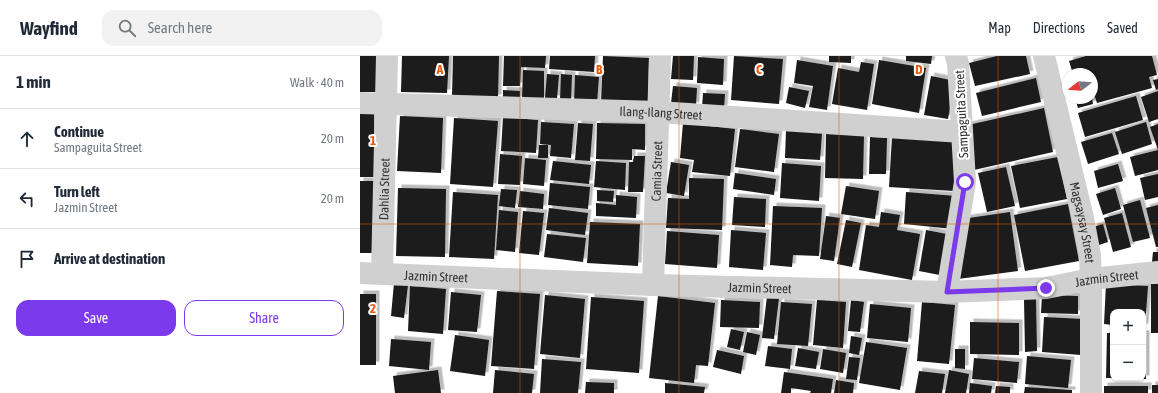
<!DOCTYPE html>
<html lang="en">
<head>
<meta charset="utf-8">
<style>
	body { margin:0; font-family:"Asap Condensed",sans-serif; background:#f2f2f3; color:#1f2937 }
	.controls { position:absolute; right:12px; bottom:12px; display:grid; overflow:hidden; border-radius:8px; box-shadow:0 1px 3px #0004 }
	.controls button { width:36px; height:36px; display:grid; place-items:center; padding:0; border:0; border-bottom:1px solid #e0e1e3; background:#fff; color:#1f2937; font:20px sans-serif }
	.compass { position:absolute; left:702px; top:12px; width:36px; height:36px; border-radius:50%; background:#fff; box-shadow:0 1px 3px #0004; rotate:253deg }
	.stop { position:absolute; width:12px; height:12px; margin:-9px; border:3px solid #7c3aed; border-radius:50%; background:#fff }
	.stop.end { background:#7c3aed; border-color:#fff; box-shadow:0 1px 4px #0008 }
	.list { margin:0; padding:0; list-style:none }
	h2 { display:flex; justify-content:space-between; align-items:center; height:52px; margin:0; padding:0 16px; font-size:17px }
	h2 small { font-size:13px; font-weight:400; color:#747a83 }
	.list li { display:grid; grid-template-columns:26px 1fr auto; gap:12px; align-items:center; box-sizing:border-box; height:60px; padding:0 16px; border-top:1px solid #e0e1e3 }
	.list b { display:block; font-size:15px; white-space:nowrap }
	.list p { margin:0; font-size:13px; white-space:nowrap; color:#747a83 }
	.list em { font-size:13px; font-style:normal; color:#747a83 }
	.actions { display:flex; gap:8px; padding:12px 16px }
	.actions a { flex:1; padding:9px 0; border:1px solid #7c3aed; border-radius:12px; text-align:center; font-size:14px; color:#7c3aed }
	.actions .main { background:#7c3aed; color:#fff }
	.icon { flex:none; width:22px; height:22px; fill:none; stroke:currentColor; stroke-width:2; stroke-linecap:round; stroke-linejoin:round }
	.map { position:relative; flex:none; width:798px; height:337px; overflow:hidden }
	header { display:flex; align-items:center; gap:24px; box-sizing:border-box; height:56px; padding:0 20px; background:#fff; border-bottom:1px solid #e0e1e3 }
	header strong { font-size:19px }
	nav { display:flex; gap:22px; margin-inline-start:auto; font-size:14px }
	.search { width:280px; height:36px; background:#f2f2f3; display:flex; align-items:center; gap:10px; box-sizing:border-box; padding:0 14px; border-radius:12px; color:#747a83; font-size:15px }
	main { display:flex }
	aside { flex:1; background:#fff }
	.map>svg:first-child { display:block }
</style>
</head>
<body>
<header>
<strong>Wayfind</strong>
<div class="search"><svg class="icon" aria-label="search" viewBox="0 0 24 24"><circle cx="10" cy="10" r="6"/><path d="M15 15l6 6"/></svg>Search here</div>
<nav><a>Map</a><a>Directions</a><a>Saved</a></nav>
</header>
<main>
<aside>
<h2>1 min<small>Walk · 40 m</small></h2>
<ul class="list">
<li><svg class="icon" aria-label="ahead" viewBox="0 0 24 24"><path d="M12 20V5M6 11l6-6 6 6"/></svg><div><b>Continue</b><p>Sampaguita Street</p></div><em>20 m</em></li>
<li><svg class="icon" aria-label="left" viewBox="0 0 24 24"><path d="M17 20v-9H6M10 6l-5 5 5 5"/></svg><div><b>Turn left</b><p>Jazmin Street</p></div><em>20 m</em></li>
<li><svg class="icon" aria-label="arrive" viewBox="0 0 24 24"><path d="M6 21V4h12l-3 4 3 4H6"/></svg><div><b>Arrive at destination</b></div></li>
</ul>
<div class="actions"><a class="main">Save</a><a>Share</a></div>
</aside>
<div class="map">
<svg width="798" height="337" viewBox="0 0 798 337">
	<defs>
		<filter id="shadow"><feDropShadow dx="3.5" dy="-3.5" stdDeviation="0" flood-color="#0004"/></filter>
	</defs>
	<rect width="100%" height="100%" fill="#fff"/>
	<path fill="#1a1a1a" filter="url(#shadow)" d="M0,0H17L16,36H0Z
		M42,0H89L87,37L41,36Z
		M93,0H139L138,42L92,40Z
		M144,0H186L185,12L161,11L160,30H143Z
		M190,0H235L234,16L189,13Z
		M243,0L289,2L288,47L241,46Z
		M313,0H334L333,24L311,23Z
		M374,0L423,3L419,48L371,44Z
		M469,0H491V7L469,6Z
		M546,0H572L571,8L546,5Z
		M637,0H666L670,18L615,30L609,7Z
		M726,0H792L797,19L789,21L792,32L737,47L732,32V18H713L709,5Z
		M338,1L364,3L363,29L337,27Z
		M437,4L473,10L467,54L449,51L453,30L434,27Z
		M519,4L566,12L559,57L512,48Z
		M501,6L514,8L507,54L472,48L478,12L499,16Z
		M163,14L184,15V44L162,43Z
		M187,18L199,19L197,43L185,42Z
		M201,18L212,19L211,45L200,44Z
		M215,19L239,21L237,47L214,46Z
		M571,20L595,25L588,63L564,59Z
		M676,22L681,46L622,60L616,37Z
		M798,23V33L796,34L793,24Z
		M313,30L337,32L336,50L311,47Z
		M429,31L449,35L445,52L426,47Z
		M143,34L160,35V44L143,43Z
		M798,35V63L789,66L781,41Z
		M343,37L365,38L364,53L342,51Z
		M776,40L783,64L725,81L718,57Z
		M715,42H732L733,48L718,52Z
		M684,52L693,96L614,114L604,70Z
		M0,55H14V121H0Z
		M40,60L83,62L81,117L37,115Z
		M143,61L178,64L176,97L141,95Z
		M94,62L138,65L133,131L90,128Z
		M181,66L214,68L211,102L190,100L191,89L180,88Z
		M786,66L792,88L762,98L755,76Z
		M218,67L233,68L230,105L215,104Z
		M237,67L285,68V94L272,93V104L236,103Z
		M323,67L375,73L370,120L332,116L334,104L320,102Z
		M798,68V94L790,71Z
		M380,73L419,78L414,116L375,111Z
		M426,74L462,77L460,104L425,102Z
		M752,77L759,98L728,108L721,86Z
		M466,78L504,79L503,123L465,122Z
		M510,81L527,82L526,118H509Z
		M532,81L596,84L594,135L529,131Z
		M179,89H188V102H178Z
		M798,94V114L775,120L770,101Z
		M140,98L162,100L160,129L138,128Z
		M274,100H285L283,136H268L269,106H273Z
		M698,101L707,143L660,152L651,110Z
		M165,102L186,104L184,130L163,128Z
		M193,105L231,109L229,128L190,124Z
		M236,105L266,107L265,134L234,131Z
		M311,106L329,109L324,140L306,137Z
		M422,107L461,110L459,145L420,142Z
		M758,108L763,125L738,132L734,115Z
		M646,111L655,150L627,156L618,117Z
		M375,117L416,123L414,139L373,133Z
		M798,118V141L785,144L780,122Z
		M329,122L364,123L362,174L306,172L308,142L329,143Z
		M0,125H14L13,197H0Z
		M190,127L230,131L228,153L188,149Z
		M486,130L519,135L515,163L481,158Z
		M38,132L86,133L85,201L36,200Z
		M755,132L761,153L743,159L736,138Z
		M141,133L157,134L155,152L139,150Z
		M237,134L254,135L253,146L237,145Z
		M160,135L184,138L183,153L158,151Z
		M93,136L138,139L134,203L89,201Z
		M546,136L596,140L593,173L544,168Z
		M256,139L277,141L276,162L236,160V147L256,149Z
		M374,141L406,143L405,171L372,169Z
		M780,144L790,182L773,186L763,149Z
		M708,148L719,205L665,215L654,159Z
		M798,149V191H796L786,152Z
		M413,150L462,152L459,200L433,199L432,211L410,209Z
		M189,152L228,157L225,179L186,174Z
		M139,154L158,156L155,196L136,194Z
		M163,155L184,157L179,199L159,197Z
		M521,156L540,159L537,174L560,178L552,224L499,214L506,169L519,171Z
		M650,156L658,215L598,223L602,163Z
		M762,157L771,191L753,196L744,162Z
		M466,160L480,162L474,205L460,203Z
		M486,164L501,167L492,211L477,208Z
		M230,166L280,168L278,210L227,207Z
		M743,168L748,186L739,189L733,171Z
		M371,174L406,177L403,214L369,211Z
		M566,174L592,179L585,220L559,215Z
		M307,175L359,179L357,212L305,208Z
		M187,178L226,182L223,206L184,201Z
		M793,196H798V206H792Z
		M34,227L48,229L44,262L31,260Z
		M746,228L788,230L785,271H783V256H753V269L744,268Z
		M791,228H798V277H791Z
		M50,230L86,233L83,278L48,275Z
		M137,235L180,238L174,313L131,310Z
		M91,236L121,239L117,276L88,274Z
		M0,238H16V309H0Z
		M185,239L225,243L220,302L180,298Z
		M682,239L718,240V258L681,257Z
		M298,240L355,247L348,310L336,309L334,327L289,322Z
		M407,240L419,242L414,283L402,282Z
		M231,241L284,245L279,317L226,313Z
		M664,243H676L677,295L665,296Z
		M361,244L400,246L399,272L360,271Z
		M457,244L486,246L483,292L453,289Z
		M491,244L504,246L500,276L488,275Z
		M421,246L452,248L448,290L417,288Z
		M562,246L595,249L589,308L557,305Z
		M510,248L551,252L548,286L507,282Z
		M684,261L723,263L721,299L682,296Z
		M610,266L659,267V299L610,298Z
		M371,273L384,276L380,294L367,291Z
		M387,276L400,279L396,299L383,296Z
		M747,277H753V322H746Z
		M783,278H786V323H783Z
		M95,279L129,284L125,320L90,315Z
		M491,280L502,282L499,299L489,297Z
		M31,283L71,286L69,314L29,310Z
		M506,286L547,292L540,334L499,327Z
		M408,290L432,293L430,313L405,310Z
		M438,292L459,296L456,313L435,310Z
		M463,293L486,297L483,317L460,313Z
		M595,293H605V313L595,312Z
		M357,294L384,300L381,318L353,311Z
		M667,300L711,304L708,332L665,328Z
		M489,301L500,302L497,324L486,323Z
		M614,302L659,306L657,327L612,323Z
		M182,303L221,306L218,337H180Z
		M78,314L81,337H35L33,320Z
		M135,314L174,318L172,337H133Z
		M589,314L609,318L606,337H585Z
		M559,315L585,318L582,337H555Z
		M424,316L473,323L471,337H450L451,335L431,332V337H421Z
		M476,324L494,327L493,337H474Z
		M226,326L254,327V337H225Z
		M305,327L345,331L344,337H305Z
		M610,327L632,330L631,337H609Z
		M792,329H798V337H792Z
		M636,330L650,331V337H635Z
		M744,330H788V337H744Z
		M665,331L712,334V337H664Z"/>
	<g fill="none" stroke-linecap="round" stroke-linejoin="round">
		<g stroke="#d0d0d0" stroke-width="22">
			<path id="s1" d="M684,0L723,162L730,199L731,223V337"/>
			<path id="s2" d="M0,47L298,56L602,76"/>
			<path id="s3" d="M0,217L293,229L587,236L686,232L731,223L798,216"/>
			<path id="s4" d="M22,217L27,0"/>
			<path id="s5" d="M293,229L300,0"/>
			<path d="M587,236L605,126L598,7L596,0"/>
		</g>
	</g>
	<g fill="none" stroke-linecap="round" stroke-linejoin="round">
		<path stroke="#7c3aed" stroke-width="5" d="M605,126L587,236L686,232"/>
	</g>
	<path fill="none" stroke="#e8590c" stroke-width="1" stroke-opacity="0.55" d="M160,0V337M319,0V337M479,0V337M638,0V337M0,168H798"/>
	<g text-anchor="middle" stroke-width="4" stroke-linejoin="round" paint-order="stroke">
		<g font-size="13" fill="#333" stroke="#fff">
			<text dy="5" stroke="none"><textPath href="#s2" startOffset="301">Ilang-Ilang Street</textPath></text>
			<text transform="translate(601 58) rotate(-93)" y="5">Sampaguita Street</text>
			<text dy="5" stroke="none"><textPath href="#s5" startOffset="114">Camia Street</textPath></text>
			<text dy="5" stroke="none"><textPath href="#s4" startOffset="84">Dahlia Street</textPath></text>
			<text dy="5" stroke="none"><textPath href="#s1" startOffset="171">Magsaysay Street</textPath></text>
			<text dy="5" stroke="none"><textPath href="#s3" startOffset="76">Jazmin Street</textPath></text>
			<text dy="5" stroke="none"><textPath href="#s3" startOffset="748">Jazmin Street</textPath></text>
			<text dy="5" stroke="none"><textPath href="#s3" startOffset="400">Jazmin Street</textPath></text>
		</g>
	</g>
	<g font-size="13" text-anchor="middle" font-weight="bold" fill="#e8590c" stroke="#fff" stroke-width="4" stroke-linejoin="round" paint-order="stroke">
		<text x="80" y="18">A</text>
		<text x="239" y="18">B</text>
		<text x="399" y="18">C</text>
		<text x="559" y="18">D</text>
		<text x="13" y="89">1</text>
		<text x="13" y="257">2</text>
	</g>
</svg>
<div class="controls">
<button>+</button>
<button>−</button>
</div>
<svg class="compass" viewBox="-18 -18 36 36"><path d="M0-13l5 13h-10z" fill="#e53935"/><path d="M0 13l5-13h-10z" fill="#747a83"/></svg>
<div class="stop" style="left:605px;top:126px"></div>
<div class="stop end" style="left:686px;top:232px"></div>
</div>
</main>
</body>
</html>
